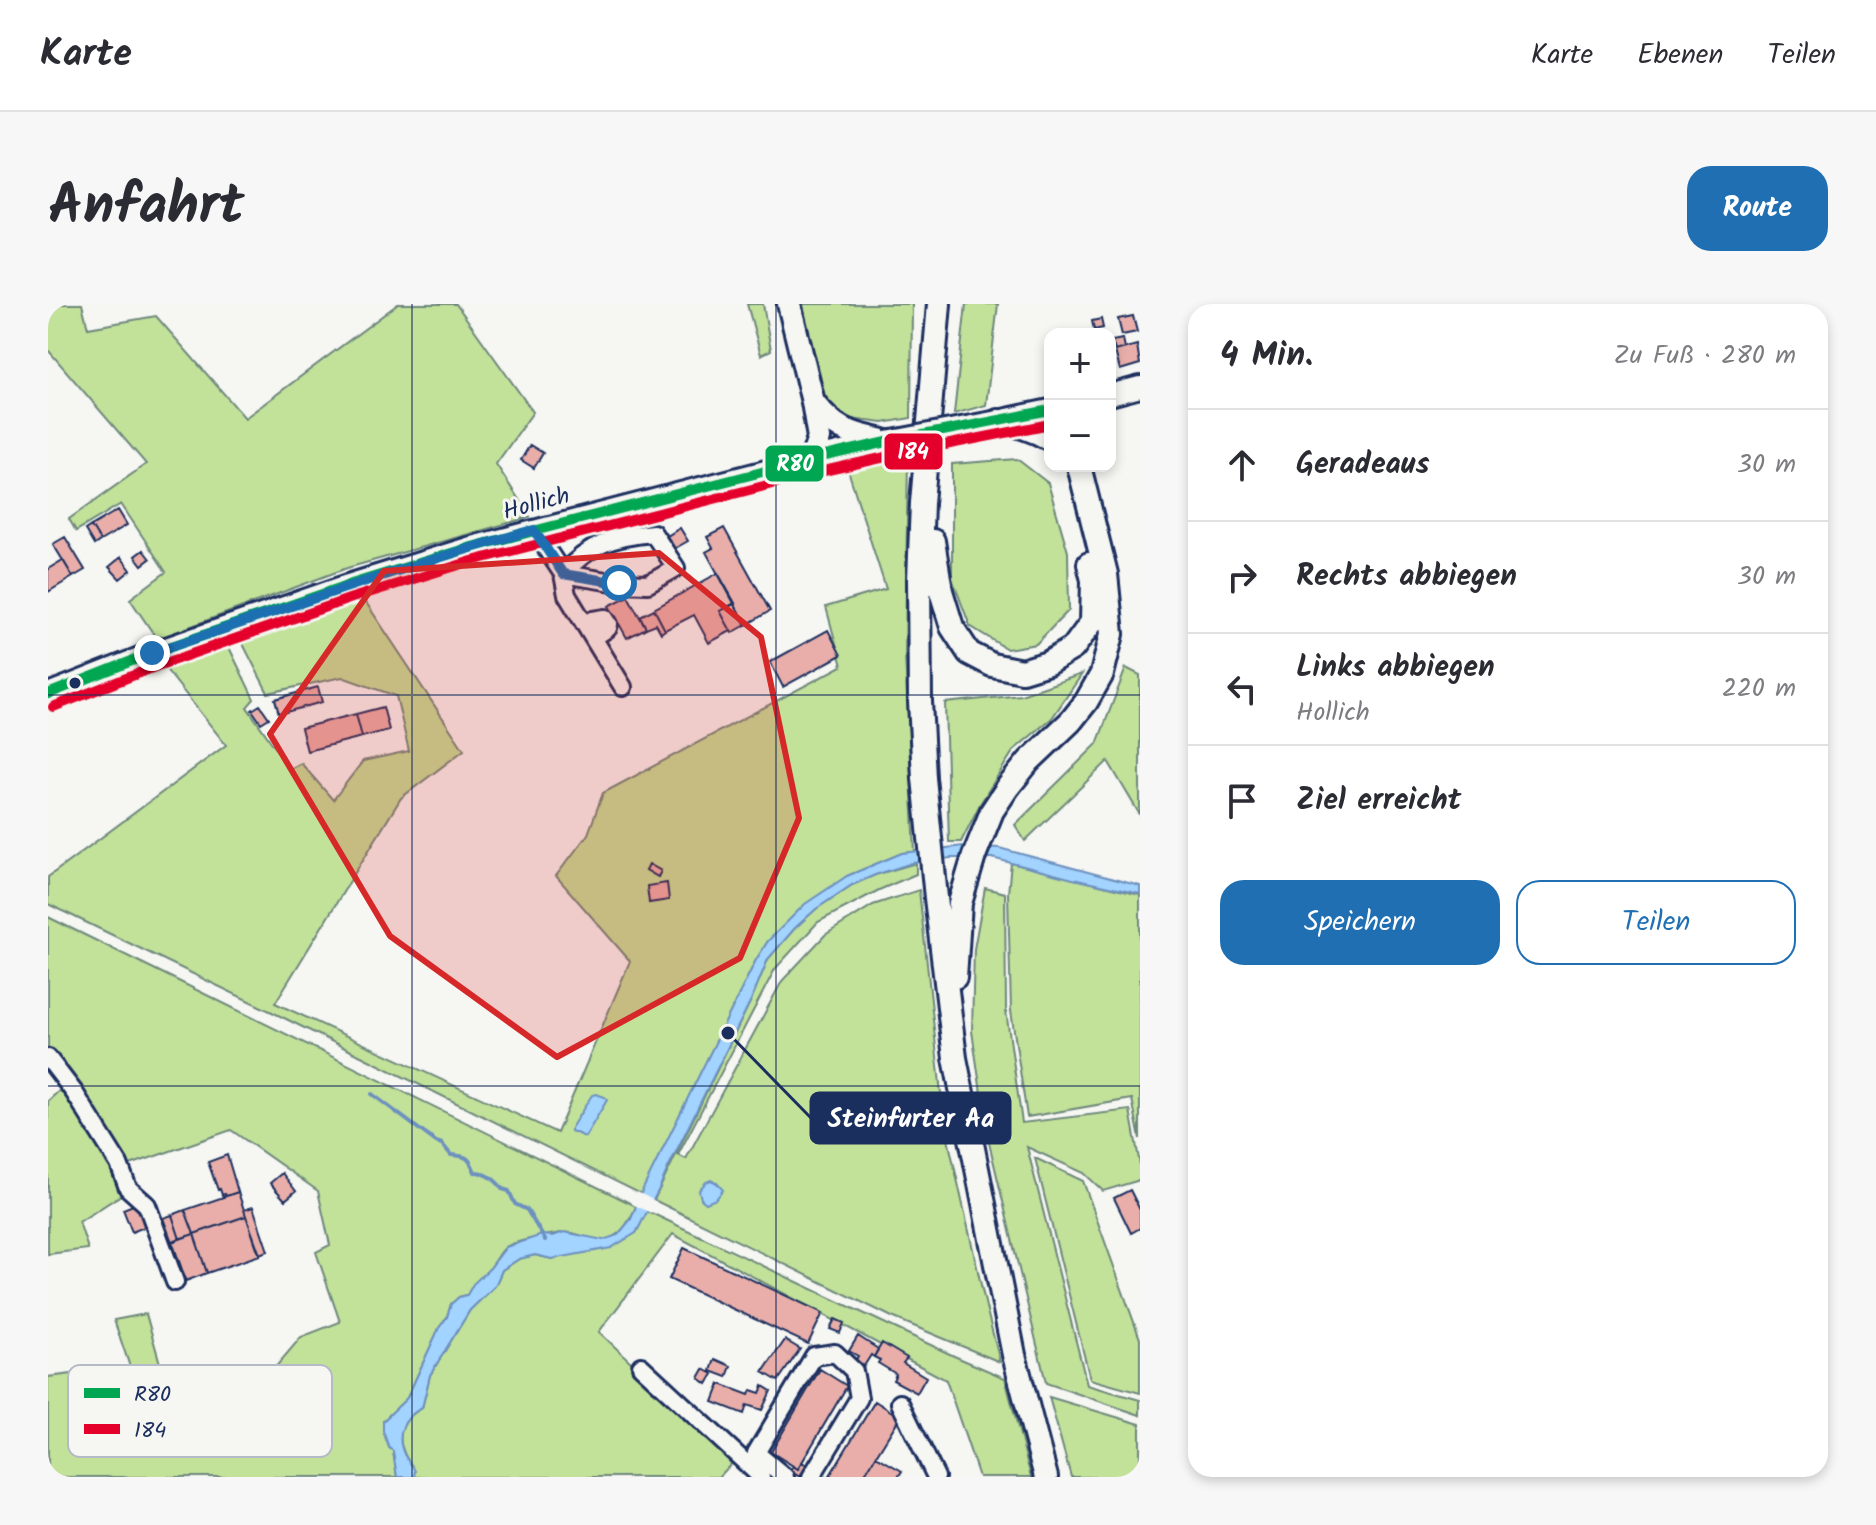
<!DOCTYPE html>
<html lang="de">
<head>
<meta charset="utf-8">
<style>
	body { margin:0; font-family:Kalam,sans-serif; background:#f7f7f7; color:#2b2b33 }
	.controls { position:absolute; right:24px; top:24px; display:grid; overflow:hidden; border-radius:16px; box-shadow:0 4px 12px #0003 }
	.controls button { width:72px; height:72px; display:grid; place-items:center; padding:0; border:0; border-bottom:2px solid #e1e1e2; background:#fff; color:#2b2b33; font:40px sans-serif }
	.stop { position:absolute; width:24px; height:24px; margin:-18px; border:6px solid #1f6fb2; border-radius:50%; background:#fff }
	.stop.end { background:#1f6fb2; border-color:#fff; box-shadow:0 2px 8px #0008 }
	.list { margin:0; padding:0; list-style:none }
	h2 { display:flex; justify-content:space-between; align-items:center; height:104px; margin:0; padding:0 32px; font-size:34px }
	h2 small { font-size:26px; font-weight:400; color:#7c7c81 }
	.list li { display:grid; grid-template-columns:52px 1fr auto; gap:24px; align-items:center; box-sizing:border-box; height:112px; padding:0 32px; border-top:2px solid #e1e1e2 }
	.list b { display:block; font-size:30px; white-space:nowrap }
	.list p { margin:0; font-size:26px; white-space:nowrap; color:#7c7c81 }
	.list em { font-size:26px; font-style:normal; color:#7c7c81 }
	.actions { display:flex; gap:16px; padding:24px 32px }
	.actions a { flex:1; padding:18px 0; border:2px solid #1f6fb2; border-radius:24px; text-align:center; font-size:28px; color:#1f6fb2 }
	.actions .main { background:#1f6fb2; color:#fff }
	.icon { flex:none; width:44px; height:44px; fill:none; stroke:currentColor; stroke-width:2; stroke-linecap:round; stroke-linejoin:round }
	.map { position:relative; flex:none; width:1092px; height:1173px; overflow:hidden; border-radius:24px }
	header { display:flex; align-items:center; gap:48px; box-sizing:border-box; height:112px; padding:0 40px; background:#fff; border-bottom:2px solid #e1e1e2 }
	header strong { font-size:38px }
	nav { display:flex; gap:44px; margin-inline-start:auto; font-size:28px }
	.intro { display:flex; align-items:center; justify-content:space-between; box-sizing:border-box; height:192px; padding:0 48px }
	h1 { margin:0; font-size:56px }
	.button { padding:20px 36px; border-radius:24px; background:#1f6fb2; color:#fff; font-size:28px; font-weight:700 }
	main { display:flex; gap:48px; padding:0 48px }
	aside { flex:1; background:#fff; border-radius:24px; box-shadow:0 4px 12px #0003 }
	.map>svg:first-child { display:block }
</style>
</head>
<body>
<header>
<strong>Karte</strong>
<nav><a>Karte</a><a>Ebenen</a><a>Teilen</a></nav>
</header>
<div class="intro"><h1>Anfahrt</h1><a class="button">Route</a></div>
<main>
<div class="map">
<svg width="1092" height="1173" viewBox="0 0 1092 1173">
	<rect width="100%" height="100%" fill="#f6f6f2"/>
	<filter id="ink" filterUnits="userSpaceOnUse"><feTurbulence type="fractalNoise" baseFrequency=".0125" numOctaves="2"/><feDisplacementMap in="SourceGraphic" scale="16" xChannelSelector="R" yChannelSelector="G"/><feConvolveMatrix kernelMatrix="1 2 1 2 8 2 1 2 1" color-interpolation-filters="sRGB"/></filter>
	<g filter="url(#ink)">
		<path fill="#c2e199" stroke="#6e887c" stroke-width="2" d="M0,0H34L40,24L108,12L197,114L350,0H408L485,108L448,160L482,213L299,264L109,335L82,295L118,268L73,200L28,227L21,215L98,160L0,46Z
			M699,0H715L723,46L713,51Z
			M755,0H864L863,114L835,119L803,115L782,104L768,77Z
			M918,0H950L938,101L906,110Z
			M860,153L857,351L867,548L854,549L799,572L720,637L708,656L593,890L222,707L0,600V573L178,441L113,359L179,339L206,395L199,403L242,465L253,459L285,496L315,457L361,447L348,392L294,373L220,389L192,334L313,291L416,446L353,494L227,699L509,829L582,657L508,572L540,530L555,489L794,362L778,303L838,285L800,166Z
			M969,155L1000,179L1020,248L1021,306L988,340L959,345L922,322L904,274V160Z
			M1078,364L1092,371V511L1060,457L977,537L967,521L1049,440Z
			M1034,370L1004,414L966,446L932,500L913,538H901L897,399L973,391Z
			M868,559V570L831,586L770,618L727,665L630,851L638,855L734,677L777,631L825,601L871,586L896,817L938,1003L952,1058L844,1013L606,896L703,696L720,655L747,624L768,605L804,581L827,571Z
			M963,559L1092,591V835L1084,795L979,813L963,707L960,589Z
			M937,584L957,589L958,707L974,819L1082,806L1092,861V876L1055,887L1036,869L979,843L1039,1081L1092,1096V1111L998,1079L939,830L924,727L926,645Z
			M0,613L588,902C582,917 572,934 555,936C544,937 534,931 524,929C515,927 467,937 458,943C452,947 448,957 443,963C435,973 425,980 419,991L411,993L403,1000L399,1013L391,1024L359,1094L335,1117L345,1147L349,1173H0V1073L82,1063L66,1016L98,1010L126,1109L215,1078L253,1033L292,1018L268,948L282,941L270,887L183,826L79,862L27,782L0,745Z
			M14,784L66,863L76,889L31,918L40,945L0,950V797Z
			M987,854L1035,877L1092,1035V1089L1042,1075Z
			M599,907L906,1052L957,1074L983,1173H931L898,1076L625,930L551,1028L687,1156L671,1173H366C367,1162 360,1159 356,1149C347,1130 356,1113 374,1104L382,1071L422,1006L447,982L454,966L471,955L487,951L504,955L588,929Z
			M1001,1093L1092,1120V1173H1023Z"/>
		<path fill="#a3d3ff" stroke="#6d91bf" stroke-width="2" d="M916,542L951,544L1092,582V590L1025,575L944,554H903L864,559L827,571L804,581L768,605L747,624L720,655L703,696L620,864L611,885L588,929L563,944L504,955L487,951L471,955L454,966L447,982L422,1006L382,1071L374,1104C356,1113 347,1130 356,1150C359,1156 364,1161 367,1167L366,1173H349L345,1147L341,1144L335,1127V1117L359,1094L391,1024L399,1013L403,1000L411,993L419,991L425,980L442,964L458,943L494,931L505,932L516,928L555,936L570,931L583,915L594,887L708,656L720,637L757,600L799,572L854,549Z
			M548,790L557,793L559,796L537,833L523,827V824L544,791Z
			M663,876L669,879L675,886L668,895L658,899L653,895L651,886L658,878Z"/>
		<path fill="#f6f6f2" d="M589,888L609,898L603,909L584,900Z"/>
		<g fill="none" stroke-linecap="round" stroke-linejoin="round">
			<path stroke="#6d91bf" stroke-width="4" d="M324,790L388,838L394,840L403,851C419,852 421,853 427,868C437,868 449,876 454,885L461,887L467,900L479,906L497,936"/>
		</g>
		<path fill="#e9aea9" stroke="#1b2f5e" stroke-width="2" d="M1085,12L1089,28L1074,31L1070,15Z
			M1053,15L1055,24L1046,26L1044,17Z
			M1075,35L1077,44L1067,47L1064,37Z
			M1089,41L1092,60L1072,66L1067,47Z
			M482,141L495,149L486,164L473,156Z
			M70,206L79,221L52,237L43,222Z
			M43,222L52,237L46,241L37,226Z
			M632,224L640,237L624,246L616,234Z
			M676,224L722,307L698,321L658,248L665,244L659,233Z
			M17,233L37,266L25,273L5,240Z
			M95,246L102,255L94,261L87,252Z
			M73,253L83,266L72,275L61,263Z
			M15,256L25,273L0,288V265Z
			M670,269L687,299L672,307L683,327L661,339L646,311L617,326L606,305Z
			M580,292L598,324L579,334L561,302Z
			M686,300L698,321L684,329L672,307Z
			M606,305L617,326L613,329L608,320L598,324L592,312Z
			M780,326L793,351L735,383L722,358Z
			M270,383L274,398L231,410L227,395Z
			M212,401L221,414L213,419L204,406Z
			M335,403L341,426L314,433L308,410Z
			M308,410L314,433L259,447L253,424Z
			M601,560L613,567L610,573L598,566Z
			M619,579L621,596L601,599L599,582Z
			M179,851L190,888L178,892L177,890L174,891L172,885L170,886L160,858Z
			M234,869L248,887L237,896L222,879Z
			M1082,886L1092,906V924L1083,929L1066,894Z
			M190,888L198,912L146,930L137,906Z
			M90,899L99,922L84,928L75,905Z
			M205,903L220,947L211,950L196,906Z
			M137,906L146,930L132,935L124,911Z
			M124,911L132,935L124,938L115,914Z
			M198,912L212,951L159,969L146,930Z
			M146,930L159,969L138,977L124,937Z
			M636,944L775,1009L760,1040L621,975Z
			M787,1015L796,1019L792,1029L782,1025Z
			M810,1032L830,1045L826,1053L823,1051L816,1062L807,1057L810,1052L801,1047Z
			M737,1036L752,1045L730,1077L715,1068Z
			M834,1039L859,1054L855,1059L878,1073L869,1089L845,1076L848,1070L830,1059L832,1056L826,1053Z
			M667,1055L683,1062L679,1073L663,1067Z
			M656,1065L665,1070L659,1080L651,1074Z
			M772,1065L799,1082L750,1165L723,1148Z
			M672,1080L701,1091L703,1086L712,1089L715,1082L723,1087L714,1106L699,1101L696,1110L665,1098Z
			M827,1097L852,1113L815,1173H781Z
			M828,1152L854,1167L850,1173H815Z
			M754,1158L759,1161L752,1173L742,1167L745,1162L750,1165Z"/>
		<g fill="none" stroke-linecap="round" stroke-linejoin="round">
			<g stroke="#1b2f5e" stroke-width="22">
				<path id="minor" d="M486,226L515,270L571,279L600,280L628,264L605,229C567,232 540,241 515,270L519,291L575,383
					M538,320L545,316L557,314L561,320L560,324L551,330H544
					M0,754L26,788L71,860L80,884L99,901L127,978
					M593,1062L713,1173
					M852,1099L888,1173
					M737,1173L708,1149L766,1052L787,1049L806,1067L811,1094L763,1173"/>
			</g>
			<g stroke="#1b2f5e" stroke-width="26">
				<path id="major" d="M1062,91L1092,83
					M950,117L1002,106
					M0,390L104,349L300,281L420,244L764,155L839,138"/>
			</g>
			<g stroke="#1b2f5e" stroke-width="28">
				<path id="highway" d="M741,0L765,98L771,134L764,155
					M891,0L874,199L871,276L872,397L876,474L888,594L907,754L966,1051L998,1173
					M766,99C790,129 803,129 839,138
					M950,117C969,121 985,125 1002,135
					M885,237L893,287L904,323L921,349L944,361L974,367L1000,359L1025,344L1044,318L1045,276L1041,260
					M907,673L912,599L926,552L944,507L960,483L981,457L1023,417L1038,398L1054,370L1064,330L1058,270L1031,162"/>
			</g>
			<use href="#minor" stroke="#f6f6f2" stroke-width="16"/>
			<use href="#major" stroke="#f6f6f2" stroke-width="20"/>
			<use href="#highway" stroke="#f6f6f2" stroke-width="22"/>
			<g stroke="#1b2f5e" stroke-width="26" stroke-linecap="butt">
				<path id="major-bridge" d="M839,138L950,117"/>
			</g>
			<use href="#major-bridge" stroke="#f6f6f2" stroke-width="20"/>
			<g stroke="#f6f6f2" stroke-width="16">
				<path id="bus-1" d="M0,390L104,349L300,281L420,244L764,155L839,138L1002,106"/>
			</g>
			<g stroke="#f6f6f2" stroke-width="16">
				<path id="bus-2" d="M5,403L109,362L304,294L424,257L767,169L842,152L1002,120"/>
			</g>
			<use href="#bus-1" stroke="#00a651" stroke-width="10"/>
			<use href="#bus-2" stroke="#e4002b" stroke-width="10"/>
		</g>
	</g>
	<g fill="none" stroke-linecap="round" stroke-linejoin="round" filter="url(#ink)">
		<path stroke="#1f6fb2" stroke-width="10" d="M104,349C231,307 357,261 486,226L515,270L571,279"/>
	</g>
	<path fill="#d62828" fill-opacity="0.2" stroke="#d62828" stroke-width="6" stroke-linejoin="round" d="M611,249L713,333L751,514L692,654L509,753L342,632L222,430L336,267Z"/>
	<path fill="none" stroke="#1b2f5e" stroke-width="2" stroke-opacity="0.55" d="M364,0V1173M728,0V1173M0,391H1092M0,782H1092"/>
	<circle fill="#1b2f5e" stroke="#f6f6f2" stroke-width="3" cx="27" cy="379" r="7"/>
	<g text-anchor="middle" stroke-width="6" stroke-linejoin="round" paint-order="stroke">
		<g font-size="24" fill="#1b2f5e" stroke="#f6f6f2">
			<text transform="translate(488 199) rotate(-15)" y="8">Hollich</text>
		</g>
	</g>
	<rect x="20" y="1061" width="264" height="92" rx="12" fill="#f6f6f2" stroke="#b4bac6" stroke-width="2"/>
	<rect x="36" y="1084" width="36" height="10" fill="#00a651"/>
	<rect x="36" y="1120" width="36" height="10" fill="#e4002b"/>
	<g font-size="22" fill="#1b2f5e">
		<text x="86" y="1097">R80</text>
		<text x="86" y="1133">184</text>
	</g>
	<path fill="none" stroke="#1b2f5e" stroke-width="3" d="M680 729L763 814"/>
	<circle fill="#1b2f5e" stroke="#f6f6f2" stroke-width="3" cx="680" cy="729" r="8"/>
	<rect fill="#1b2f5e" stroke="#1b2f5e" stroke-width="3" x="763" y="789" width="199" height="50" rx="8"/>
	<g font-size="26" text-anchor="middle" font-weight="bold" fill="#fff">
		<text x="863" y="823">Steinfurter Aa</text>
	</g>
	<g stroke="#f6f6f2" stroke-width="3">
		<rect x="835" y="128" width="61" height="39" rx="8" fill="#e4002b"/>
		<rect x="716" y="140" width="61" height="39" rx="8" fill="#00a651"/>
	</g>
	<g font-size="22" text-anchor="middle" font-weight="bold" fill="#fff">
		<text x="865" y="155">184</text>
		<text x="747" y="167">R80</text>
	</g>
</svg>
<div class="controls">
<button>+</button>
<button>−</button>
</div>
<div class="stop" style="left:571px;top:279px"></div>
<div class="stop end" style="left:104px;top:349px"></div>
</div>
<aside>
<h2>4 Min.<small>Zu Fuß · 280 m</small></h2>
<ul class="list">
<li><svg class="icon" aria-label="ahead" viewBox="0 0 24 24"><path d="M12 20V5M6 11l6-6 6 6"/></svg><div><b>Geradeaus</b></div><em>30 m</em></li>
<li><svg class="icon" aria-label="right" viewBox="0 0 24 24"><path d="M7 20v-9h11M14 6l5 5-5 5"/></svg><div><b>Rechts abbiegen</b></div><em>30 m</em></li>
<li><svg class="icon" aria-label="left" viewBox="0 0 24 24"><path d="M17 20v-9H6M10 6l-5 5 5 5"/></svg><div><b>Links abbiegen</b><p>Hollich</p></div><em>220 m</em></li>
<li><svg class="icon" aria-label="arrive" viewBox="0 0 24 24"><path d="M6 21V4h12l-3 4 3 4H6"/></svg><div><b>Ziel erreicht</b></div></li>
</ul>
<div class="actions"><a class="main">Speichern</a><a>Teilen</a></div>
</aside>
</main>
</body>
</html>
